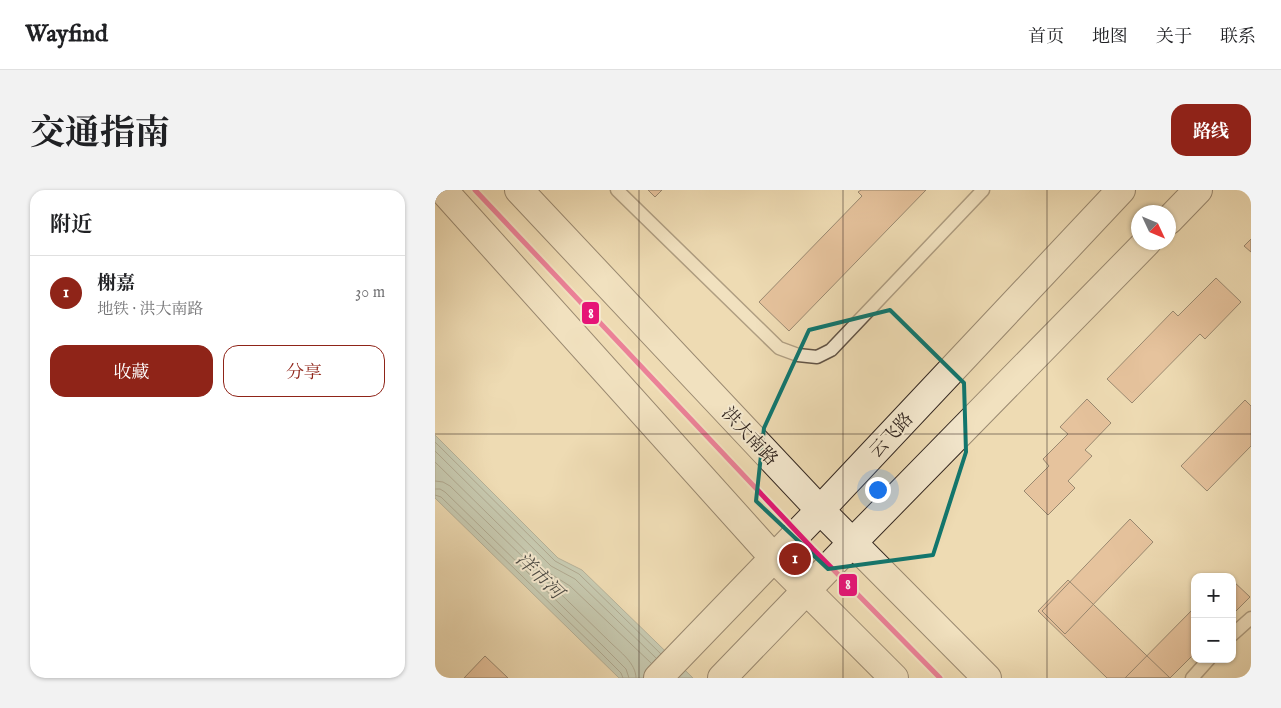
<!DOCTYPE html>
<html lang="zh">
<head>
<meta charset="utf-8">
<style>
	body { margin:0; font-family:"IM FELL English","Noto Serif SC",serif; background:#f2f2f2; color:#202124 }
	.controls { position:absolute; right:15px; bottom:15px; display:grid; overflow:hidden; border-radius:10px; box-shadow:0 1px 4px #0004 }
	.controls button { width:45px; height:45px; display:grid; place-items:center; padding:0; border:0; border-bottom:1px solid #e0e0e0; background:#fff; color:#202124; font:25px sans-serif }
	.compass { position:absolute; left:696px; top:15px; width:45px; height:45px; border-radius:50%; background:#fff; box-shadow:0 1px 4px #0004; rotate:134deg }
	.you { position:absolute; left:442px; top:299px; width:18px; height:18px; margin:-12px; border:4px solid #fff; border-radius:50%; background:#1a73e8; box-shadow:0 0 0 8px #1a73e833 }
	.badge { display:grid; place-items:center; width:32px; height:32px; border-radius:50%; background:#8f2418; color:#fff; font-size:16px; font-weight:700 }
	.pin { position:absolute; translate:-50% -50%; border:2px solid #fff; box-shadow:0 1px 5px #0006 }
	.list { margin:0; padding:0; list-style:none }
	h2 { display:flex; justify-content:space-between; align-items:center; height:65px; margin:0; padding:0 20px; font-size:21px }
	h2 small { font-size:16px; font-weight:400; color:#757577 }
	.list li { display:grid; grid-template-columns:32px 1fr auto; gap:15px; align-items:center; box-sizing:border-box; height:75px; padding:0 20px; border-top:1px solid #e0e0e0 }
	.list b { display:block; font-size:19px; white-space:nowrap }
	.list p { margin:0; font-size:16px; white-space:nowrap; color:#757577 }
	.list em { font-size:16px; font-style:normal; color:#757577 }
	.actions { display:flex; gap:10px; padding:15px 20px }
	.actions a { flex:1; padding:11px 0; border:1px solid #8f2418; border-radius:15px; text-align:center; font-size:18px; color:#8f2418 }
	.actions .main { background:#8f2418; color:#fff }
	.map { position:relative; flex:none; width:816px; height:488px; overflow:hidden; border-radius:15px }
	header { display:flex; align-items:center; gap:30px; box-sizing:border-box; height:70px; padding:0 25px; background:#fff; border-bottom:1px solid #e0e0e0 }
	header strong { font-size:24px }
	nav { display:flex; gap:28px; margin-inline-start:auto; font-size:18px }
	.intro { display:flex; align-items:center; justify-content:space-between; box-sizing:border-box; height:120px; padding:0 30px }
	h1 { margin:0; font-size:35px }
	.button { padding:12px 22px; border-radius:15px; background:#8f2418; color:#fff; font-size:18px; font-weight:700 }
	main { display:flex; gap:30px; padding:0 30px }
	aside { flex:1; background:#fff; border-radius:15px; box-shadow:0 1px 4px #0004 }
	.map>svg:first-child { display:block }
</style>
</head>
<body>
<header>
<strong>Wayfind</strong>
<nav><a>首页</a><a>地图</a><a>关于</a><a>联系</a></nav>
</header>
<div class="intro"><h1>交通指南</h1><a class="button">路线</a></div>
<main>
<aside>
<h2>附近<small></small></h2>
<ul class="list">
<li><span class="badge">1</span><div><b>榭嘉</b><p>地铁 · 洪大南路</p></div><em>30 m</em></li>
</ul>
<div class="actions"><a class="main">收藏</a><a>分享</a></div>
</aside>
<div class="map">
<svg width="816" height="488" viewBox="0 0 816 488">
	<rect width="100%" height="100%" fill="#eedbb3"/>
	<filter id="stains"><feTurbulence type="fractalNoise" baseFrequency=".004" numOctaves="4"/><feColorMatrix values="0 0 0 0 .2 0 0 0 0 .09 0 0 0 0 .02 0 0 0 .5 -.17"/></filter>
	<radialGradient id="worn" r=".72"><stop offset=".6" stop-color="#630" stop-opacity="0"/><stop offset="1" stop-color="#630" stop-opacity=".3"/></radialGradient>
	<path fill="#9bbab3" stroke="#717f79" d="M0,245L123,368L147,380L258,488H184L0,308Z"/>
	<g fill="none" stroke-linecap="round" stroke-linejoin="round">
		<path stroke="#67706a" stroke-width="1" d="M0,252L120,371L144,384L226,464
			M0,261L116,376L140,389L221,468
			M0,272L111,381L135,396L216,473
			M0,291L8,292L15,296L175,452C185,462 201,473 201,488
			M0,299H5L10,302L170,458L191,479L194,488
			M0,305L6,307L165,462L186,483L188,488"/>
	</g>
	<path fill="#dca683" stroke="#332721" d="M213,0H227L220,7Z
		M426,0H491L354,141L324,112L427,6L423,2Z
		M816,49V62L809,56Z
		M781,88L806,112L770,149L765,144L697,213L672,189L738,121L743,126Z
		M652,209L676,233L650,260L657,266L633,291L640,298L613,325L589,301L614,276L608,269L633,244L625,237Z
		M810,210L816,216V256L772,301L746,276Z
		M695,329L718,352L630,444L607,421Z
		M633,390L735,488H672L603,421Z
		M797,390L815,407L797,425Z
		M760,417V463L735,488H690Z
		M50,466L73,488H29Z"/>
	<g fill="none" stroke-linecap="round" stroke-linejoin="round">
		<g stroke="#625446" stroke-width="15">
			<path id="service" d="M182,0L344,158L363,165L382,167L396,160L548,0
				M797,445L816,428
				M757,488L774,469"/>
		</g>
		<g stroke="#332721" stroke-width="30">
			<path id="secondary" d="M8,0L339,368L459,488
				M84,0L385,320L552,488
				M734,30L763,0
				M223,488L385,320L686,0
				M287,488L417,353L712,52"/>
		</g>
		<use href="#service" stroke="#f4e8ce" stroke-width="12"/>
		<use href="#secondary" stroke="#f4e8ce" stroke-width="28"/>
		<g stroke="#f4e8ce" stroke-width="9">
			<path id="metro-1" d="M40,0L378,359L505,488"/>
		</g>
		<use href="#metro-1" stroke="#e61477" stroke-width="5"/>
	</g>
	<path d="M0 0H816V488H0ZM455,120L529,193L531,262L498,365L393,379L321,311L329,238L374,140Z" fill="#eedbb3" fill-opacity=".55" fill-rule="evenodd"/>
	<path fill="none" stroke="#0f766e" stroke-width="4" stroke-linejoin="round" d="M455,120L529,193L531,262L498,365L393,379L321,311L329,238L374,140Z"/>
	<path fill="none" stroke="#332721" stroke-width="1" stroke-opacity="0.55" d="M204,0V488M408,0V488M612,0V488M0,244H816"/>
	<g text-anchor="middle" stroke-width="4" stroke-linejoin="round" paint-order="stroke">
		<g font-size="18" fill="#332721" stroke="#f4e8ce">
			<text transform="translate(456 245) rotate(-47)" y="6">云飞路</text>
			<text transform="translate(315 246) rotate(47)" y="6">洪大南路</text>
		</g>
		<g font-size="19" font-style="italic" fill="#4d4c46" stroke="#f4e8ce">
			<text transform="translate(105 385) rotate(44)" y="7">洋市河</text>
		</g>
	</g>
	<g stroke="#f4e8ce" stroke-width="2">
		<rect x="146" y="111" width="19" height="24" rx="5" fill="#e61477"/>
		<rect x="403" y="383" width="20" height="24" rx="5" fill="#e61477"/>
	</g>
	<g font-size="14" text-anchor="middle" font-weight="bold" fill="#fff">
		<text x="156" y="128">8</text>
		<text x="413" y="399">8</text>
	</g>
	<rect width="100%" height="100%" filter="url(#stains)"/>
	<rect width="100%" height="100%" fill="url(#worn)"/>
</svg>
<div class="controls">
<button>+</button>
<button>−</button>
</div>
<svg class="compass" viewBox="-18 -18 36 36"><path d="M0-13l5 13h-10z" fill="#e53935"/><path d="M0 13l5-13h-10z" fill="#757577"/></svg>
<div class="you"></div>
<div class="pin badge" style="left:360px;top:369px">1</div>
</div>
</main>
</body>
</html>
